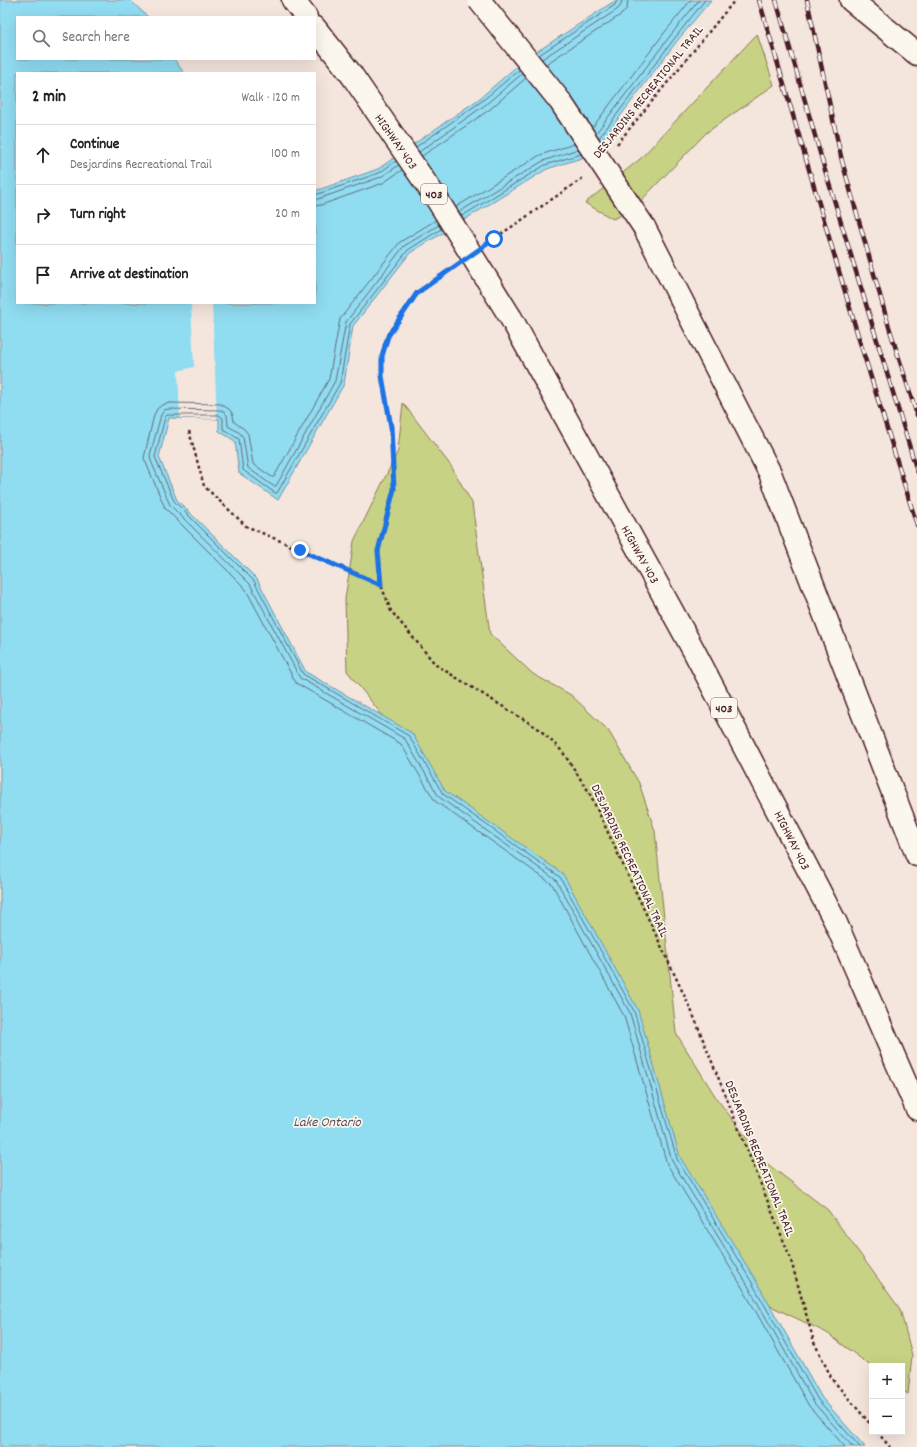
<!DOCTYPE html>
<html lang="en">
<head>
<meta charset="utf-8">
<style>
	body { margin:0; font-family:Dekko,sans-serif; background:#f6f6f6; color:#222 }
	.controls { position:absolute; right:12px; bottom:12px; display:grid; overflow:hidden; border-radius:0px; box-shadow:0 4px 16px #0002 }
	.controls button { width:36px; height:36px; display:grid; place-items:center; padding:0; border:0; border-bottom:1px solid #e0e0e0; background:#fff; color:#222; font:20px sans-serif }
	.stop { position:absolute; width:12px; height:12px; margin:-9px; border:3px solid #1a73e8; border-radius:50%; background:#fff }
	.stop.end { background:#1a73e8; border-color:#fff; box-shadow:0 1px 4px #0008 }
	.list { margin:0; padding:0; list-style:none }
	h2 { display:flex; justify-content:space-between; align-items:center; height:52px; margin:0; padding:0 16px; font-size:17px }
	h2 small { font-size:13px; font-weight:400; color:#767676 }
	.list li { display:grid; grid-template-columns:26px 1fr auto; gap:12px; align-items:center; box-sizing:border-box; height:60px; padding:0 16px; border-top:1px solid #e0e0e0 }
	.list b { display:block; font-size:15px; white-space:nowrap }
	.list p { margin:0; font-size:13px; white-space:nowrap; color:#767676 }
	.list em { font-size:13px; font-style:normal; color:#767676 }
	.icon { flex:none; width:22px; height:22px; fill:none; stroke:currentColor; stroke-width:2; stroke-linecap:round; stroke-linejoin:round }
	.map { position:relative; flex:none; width:917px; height:1447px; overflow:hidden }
	.search { position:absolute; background:#fff; box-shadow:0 4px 16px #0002; left:16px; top:16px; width:300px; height:44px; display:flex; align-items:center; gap:10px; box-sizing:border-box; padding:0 14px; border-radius:0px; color:#767676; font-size:15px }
	.panel { position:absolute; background:#fff; box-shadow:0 4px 16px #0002; left:16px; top:72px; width:300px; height:232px; border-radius:0px }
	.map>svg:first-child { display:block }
</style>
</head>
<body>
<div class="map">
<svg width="917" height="1447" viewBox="0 0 917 1447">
	<rect width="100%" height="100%" fill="#f5e6dd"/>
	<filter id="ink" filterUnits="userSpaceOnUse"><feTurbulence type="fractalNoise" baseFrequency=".025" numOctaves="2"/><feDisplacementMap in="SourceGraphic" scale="8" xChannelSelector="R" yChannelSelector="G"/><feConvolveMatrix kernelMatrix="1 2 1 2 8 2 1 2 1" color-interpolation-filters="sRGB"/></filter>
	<g filter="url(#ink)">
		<path fill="#c7d285" stroke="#887858" d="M757,34L774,85L706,133L631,211L613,219L585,203L640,159Z
			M403,403L451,466L472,503L490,634L533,674L571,695L608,730L639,783L655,831L676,1033L717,1099L765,1162L828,1210L900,1309L912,1355L908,1394L902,1390V1366H872V1367L827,1333L758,1300L486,846L347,671L345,599L354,541L398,451Z"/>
		<path fill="#90dcf1" stroke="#7490a2" d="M0,0H130L148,17H17V59H174L184,73H17V303H315V191L378,169L480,98L524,60L616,0H711L677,41L591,155L547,169L410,253L353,326L344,384L278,500L239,473L235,441L219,431V419L169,418L159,457L177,500L257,579L306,672L412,733L445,791L563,874L638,1010L680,1157L755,1279L822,1398L865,1447H0Z"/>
		<path fill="#f5e6dd" d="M191,303H212L217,419L180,418L178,371L194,367Z"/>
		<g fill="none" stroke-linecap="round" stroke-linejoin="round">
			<path stroke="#666b7a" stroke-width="1" d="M539,55L615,5L617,0
				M542,59L618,9L621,5L622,0
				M546,64L622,14L627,8L628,0
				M592,128L665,32L691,0
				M596,133L670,36L699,0
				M599,138L674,39L705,0
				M416,147L482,101L519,70
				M419,152L485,105L523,73
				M422,156L489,110L526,78
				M315,195L379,173L396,161
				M315,200L381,177L399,165
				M315,206L321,205L383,183L402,170
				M456,207L540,155L574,144
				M459,212L543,161L578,149
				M462,216L545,165L581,154
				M436,220L400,242L340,319L329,379L274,477H272L253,464L248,434L244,429L234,422L233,415L230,410L221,404L169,403L162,405L157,409L154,415L144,458L165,508L245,588L296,683L401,744L435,801L552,884L624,1016L667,1164L742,1287L809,1406L845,1447
				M439,225L404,246L346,322L335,381L276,486H273L248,468L243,437L240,433L228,426L227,415L223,411L219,410L169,409L164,410L161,415L150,455L151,461L170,505L250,584L300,678L405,739L439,797L556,880L630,1013L672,1161L747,1284L814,1403L853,1447
				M441,229L408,250L350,324L340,383L277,493H275L243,470L239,439L223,429V418L219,415H167L165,417L155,457L174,501L254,581L303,674L409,736L443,794L560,877L634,1011L677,1159L751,1281L818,1400L860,1447"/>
			<g stroke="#4a1f2b" stroke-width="25">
				<path id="primary" d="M851,0L917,54"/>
			</g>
			<g stroke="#4a1f2b" stroke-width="25">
				<path id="motorway" d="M293,0L306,17
					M315,28L351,74
					M644,227L770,473L917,855
					M511,318L694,651L835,921L917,1109"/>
			</g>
			<path stroke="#4a1f2b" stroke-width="2.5" stroke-dasharray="3 3" stroke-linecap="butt" d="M617,144L735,0
				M491,241L583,178
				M451,269L417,293L387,336L382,356V376L391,427L394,489L378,551L381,585L391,611L436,665L539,729L562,751L589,792L692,1012L790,1257L814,1342L832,1379L872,1426
				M189,431L204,486L246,526L381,585
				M877,1432L890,1447"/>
			<use href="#primary" stroke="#fbf7ec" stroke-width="22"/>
			<use href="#motorway" stroke="#fbf7ec" stroke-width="22"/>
			<g stroke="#4a1f2b" stroke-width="4.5">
				<path id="rail" d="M759,0L859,339L917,525
					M776,0L824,167L917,471
					M807,0L842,161L889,327L917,415"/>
			</g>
			<use href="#rail" stroke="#fbf7ec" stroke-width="3" stroke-dasharray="9" stroke-linecap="butt"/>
			<g stroke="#4a1f2b" stroke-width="25" stroke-linecap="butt">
				<path id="motorway-bridge" d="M479,0L560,101L644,227
					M351,74L438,201L511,318"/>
			</g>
			<use href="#motorway-bridge" stroke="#fbf7ec" stroke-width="22"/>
		</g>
	</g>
	<g fill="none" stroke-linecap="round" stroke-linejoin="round" filter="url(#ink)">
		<path stroke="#1a73e8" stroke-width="5" d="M300,550L381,585L378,551L394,489L391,427L382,376V356L388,336L417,293L494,239"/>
	</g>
	<g text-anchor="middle" stroke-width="3.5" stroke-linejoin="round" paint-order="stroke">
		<g fill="#fbf7ec" stroke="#7f6065" stroke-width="1">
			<rect x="421" y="184" width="26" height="20" rx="3"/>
			<rect x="711" y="698" width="26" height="20" rx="3"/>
		</g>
		<g font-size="12" font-weight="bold" fill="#4a1f2b">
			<text x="434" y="198">403</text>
			<text x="724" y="712">403</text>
		</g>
		<g font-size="13" fill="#4a1f2b" stroke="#fbf7ec">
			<text transform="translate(647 91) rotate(-51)" y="5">DESJARDINS RECREATIONAL TRAIL</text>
			<text transform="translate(397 141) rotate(55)" y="5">HIGHWAY 403</text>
			<text transform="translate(641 554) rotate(61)" y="5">HIGHWAY 403</text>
			<text transform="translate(793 840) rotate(63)" y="5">HIGHWAY 403</text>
			<text transform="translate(631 860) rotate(65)" y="5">DESJARDINS RECREATIONAL TRAIL</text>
			<text transform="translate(761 1158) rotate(68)" y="5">DESJARDINS RECREATIONAL TRAIL</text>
		</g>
		<g font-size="14" font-style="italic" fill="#5c4e5c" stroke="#fbf7ec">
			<text x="327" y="1126">Lake Ontario</text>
		</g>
	</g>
</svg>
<div class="controls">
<button>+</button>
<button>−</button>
</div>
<div class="stop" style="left:494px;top:239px"></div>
<div class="stop end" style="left:300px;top:550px"></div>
<div class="search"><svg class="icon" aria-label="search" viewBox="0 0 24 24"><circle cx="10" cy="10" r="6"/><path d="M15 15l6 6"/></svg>Search here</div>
<section class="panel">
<h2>2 min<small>Walk · 120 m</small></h2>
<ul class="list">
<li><svg class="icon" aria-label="ahead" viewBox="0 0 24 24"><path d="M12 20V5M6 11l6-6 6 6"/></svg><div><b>Continue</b><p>Desjardins Recreational Trail</p></div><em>100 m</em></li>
<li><svg class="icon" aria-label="right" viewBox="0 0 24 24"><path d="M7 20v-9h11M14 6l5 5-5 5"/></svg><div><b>Turn right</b></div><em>20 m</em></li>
<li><svg class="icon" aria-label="arrive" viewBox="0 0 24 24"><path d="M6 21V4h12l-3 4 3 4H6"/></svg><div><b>Arrive at destination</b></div></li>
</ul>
</section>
</div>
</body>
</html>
